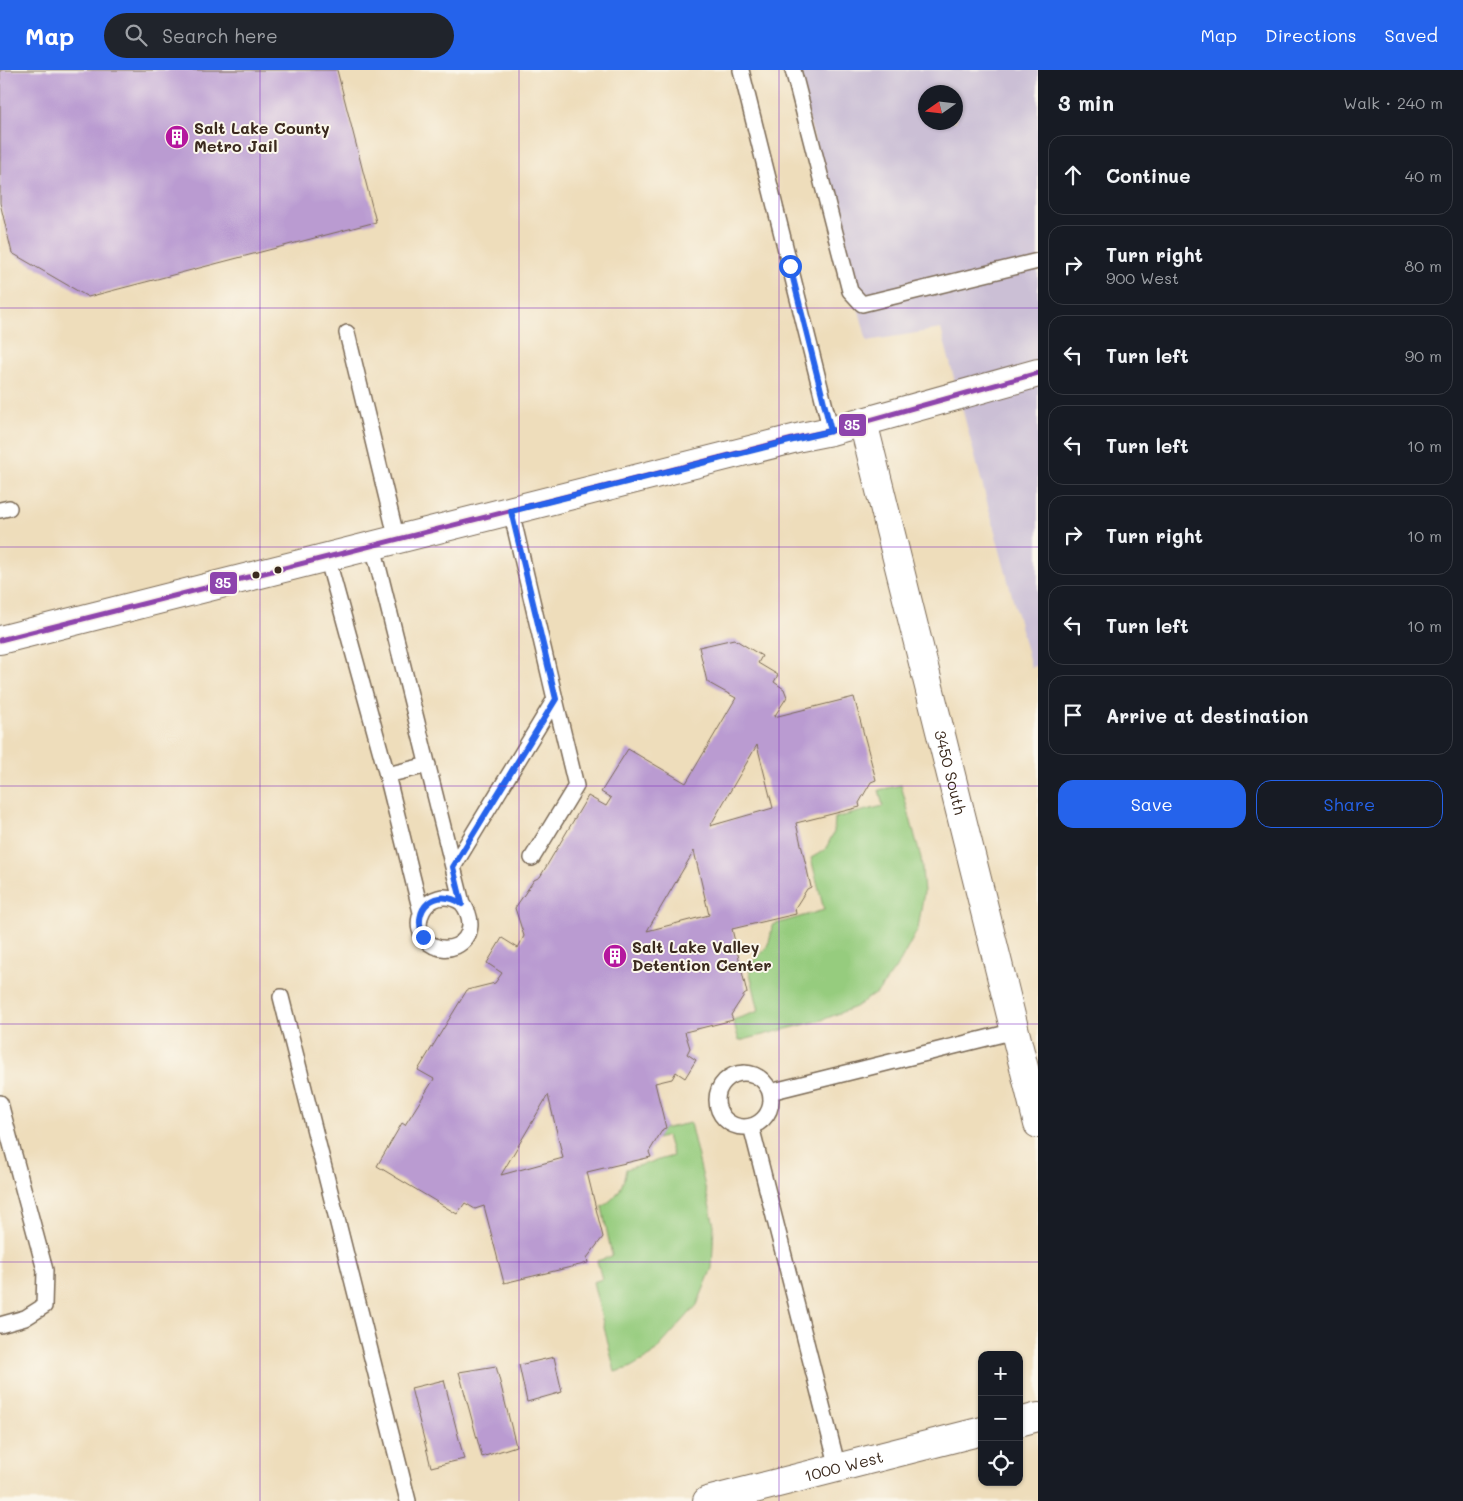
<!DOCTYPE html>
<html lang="en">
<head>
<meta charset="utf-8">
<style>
	body { margin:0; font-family:Mali,sans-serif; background:#20242c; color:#f1f3f6 }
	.controls { position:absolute; right:15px; bottom:15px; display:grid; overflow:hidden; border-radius:10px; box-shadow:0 1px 4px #0004 }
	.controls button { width:45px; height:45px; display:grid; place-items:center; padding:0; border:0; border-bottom:1px solid #363941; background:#171b24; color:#f1f3f6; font:25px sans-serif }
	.compass { position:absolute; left:918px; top:15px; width:45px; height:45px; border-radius:50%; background:#171b24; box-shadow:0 1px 4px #0004; rotate:256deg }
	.stop { position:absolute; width:15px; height:15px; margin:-11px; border:4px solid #2563eb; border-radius:50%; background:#fff }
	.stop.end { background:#2563eb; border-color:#fff; box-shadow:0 1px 5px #0008 }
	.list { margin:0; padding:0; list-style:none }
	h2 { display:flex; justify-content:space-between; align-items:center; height:65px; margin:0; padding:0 20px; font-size:21px }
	h2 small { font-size:16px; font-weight:400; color:#9ea1a6 }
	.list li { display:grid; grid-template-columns:32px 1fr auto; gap:15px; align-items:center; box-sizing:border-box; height:80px; margin:0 10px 10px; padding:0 10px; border:1px solid #363941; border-radius:15px }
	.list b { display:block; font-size:19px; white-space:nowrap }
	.list p { margin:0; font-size:16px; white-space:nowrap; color:#9ea1a6 }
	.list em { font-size:16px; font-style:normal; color:#9ea1a6 }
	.actions { display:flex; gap:10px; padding:15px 20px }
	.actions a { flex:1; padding:11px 0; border:1px solid #2563eb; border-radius:15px; text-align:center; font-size:18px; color:#2563eb }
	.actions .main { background:#2563eb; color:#fff }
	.icon { flex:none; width:28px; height:28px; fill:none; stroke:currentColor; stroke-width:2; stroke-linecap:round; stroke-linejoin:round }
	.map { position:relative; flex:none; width:1038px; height:1431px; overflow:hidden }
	header { display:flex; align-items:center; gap:30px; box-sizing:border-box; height:70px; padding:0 25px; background:#2563eb; color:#fff }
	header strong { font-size:24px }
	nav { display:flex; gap:28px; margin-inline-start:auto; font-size:18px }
	.search { width:350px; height:45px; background:#20242c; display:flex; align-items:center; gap:12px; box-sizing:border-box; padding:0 18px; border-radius:28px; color:#9ea1a6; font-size:19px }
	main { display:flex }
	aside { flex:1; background:#171b24 }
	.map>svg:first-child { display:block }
</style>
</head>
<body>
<header>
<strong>Map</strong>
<div class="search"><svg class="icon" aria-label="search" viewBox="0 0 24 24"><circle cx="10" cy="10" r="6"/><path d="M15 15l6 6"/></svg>Search here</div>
<nav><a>Map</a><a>Directions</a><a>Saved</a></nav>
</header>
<main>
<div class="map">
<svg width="1038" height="1431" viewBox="0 0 1038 1431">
	<rect width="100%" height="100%" fill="#fbf7ec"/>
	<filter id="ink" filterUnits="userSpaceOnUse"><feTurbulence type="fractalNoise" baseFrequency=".02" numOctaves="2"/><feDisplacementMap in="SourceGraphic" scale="10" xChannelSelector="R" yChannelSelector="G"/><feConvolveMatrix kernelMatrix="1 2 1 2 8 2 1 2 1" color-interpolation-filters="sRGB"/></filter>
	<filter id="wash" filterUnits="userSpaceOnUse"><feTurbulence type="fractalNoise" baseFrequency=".0096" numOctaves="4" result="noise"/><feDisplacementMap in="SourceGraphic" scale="20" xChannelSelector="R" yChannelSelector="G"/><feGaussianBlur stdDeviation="1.12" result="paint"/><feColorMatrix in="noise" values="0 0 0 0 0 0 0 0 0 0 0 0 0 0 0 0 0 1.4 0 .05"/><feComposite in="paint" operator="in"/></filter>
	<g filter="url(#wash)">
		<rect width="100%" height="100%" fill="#edb"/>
		<path fill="#cbbfd5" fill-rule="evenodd" d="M796,0H1038V596L1031,597L941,259L867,271ZM926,22H956V52H926Z"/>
		<path fill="#96cc7e" stroke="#687b4e" d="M901,715L921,788L924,822L918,859L900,892L879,921L855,937L822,950L739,971L733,950L759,941L748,895C765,881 770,878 772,855L824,840L811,788L825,780L834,762L835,748L883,736L879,720Z
			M690,1053L714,1155L712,1198L697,1235L652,1285L629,1298L615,1302L593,1212L602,1209L597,1191L612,1186L602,1137C618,1126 623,1118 626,1099L673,1086L667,1066L657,1069L663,1059Z"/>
		<g id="blocks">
			<path fill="#ba9bd1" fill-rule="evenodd" d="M0,0H337L376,152L88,227L12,183L0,133Z
				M734,569L762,586L758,593L778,605L774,612L784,619L787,627L774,647L854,627L876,710L871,712L859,733L860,737L796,753L811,817L807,819L795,838L796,844L732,859L747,923L744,925L731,945L733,950L685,962L690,978L687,984L696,990L685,1008L676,1002L672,1009L655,1013L666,1058L663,1059L649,1082L651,1087L587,1102L603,1167L587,1188L588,1193L504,1213L484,1136L475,1139L465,1133L457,1144L377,1096L402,1053L405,1055L434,1009L418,1000L467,920L495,913L502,903L487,893L502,868L518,878L524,866L515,838L534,810L540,807L588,726L606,736L611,728L601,722L628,679L686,713L736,628L707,612L699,577ZM757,675L773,738L710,756ZM694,781L709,845L647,861ZM548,1025L563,1088L501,1105Z
				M554,1287L562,1322L527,1332L519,1295Z
				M496,1296L516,1376L482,1387L459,1302Z
				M444,1310L464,1389L431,1397L411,1318Z"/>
		</g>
	</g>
	<g filter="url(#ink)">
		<use href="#blocks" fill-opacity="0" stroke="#7a6955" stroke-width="1"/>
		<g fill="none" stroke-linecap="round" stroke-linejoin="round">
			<g stroke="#7a6955" stroke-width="18">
				<path id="service" d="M741,0L831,361
					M793,0L850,221L862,234L1038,191
					M347,263L397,470
					M0,440L9,438
					M373,476L462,833C473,847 474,867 456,876C449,879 441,879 434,876C402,861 427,810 462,833
					M327,487L387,705L421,842
					M387,705L428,695
					M532,788L576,716L555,629
					M453,797L555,629L511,441
					M281,927L408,1431
					M717 1030a27 27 0 1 1 54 0a27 27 0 1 1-54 0Z
					M770,1022L1015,961
					M0,1033L45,1200L44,1236L25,1248L0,1255
					M751,1056L838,1398"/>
			</g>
			<g stroke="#7a6955" stroke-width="30">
				<g id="minor">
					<path id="s1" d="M863,352L1038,1054"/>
					<path d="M0,570L801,367L831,361L1038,303"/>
					<path d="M1019,1352L1038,1347"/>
					<path id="s2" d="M707,1431L982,1361"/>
				</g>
			</g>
			<use href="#service" stroke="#fff" stroke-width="15"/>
			<use href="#minor" stroke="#fff" stroke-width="28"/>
			<g stroke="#fbf7ec" stroke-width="9">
				<path id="bus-1" d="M0,570L801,367L831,361L1038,303"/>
			</g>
			<use href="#bus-1" stroke="#8e44ad" stroke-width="5"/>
		</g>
	</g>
	<g fill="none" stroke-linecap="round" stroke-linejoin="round" filter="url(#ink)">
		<path stroke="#2563eb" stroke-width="6" d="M423,867C411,838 436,816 462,834L453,797L556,629L511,441L801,368L831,361L790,196"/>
	</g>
	<path fill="none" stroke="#7b2cbf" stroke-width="1" stroke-opacity="0.55" d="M260,0V1431M519,0V1431M779,0V1431M0,238H1038M0,477H1038M0,716H1038M0,954H1038M0,1192H1038"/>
	<defs>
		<g id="building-disc" transform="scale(1.25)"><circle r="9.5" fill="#b5179e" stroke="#fbf7ec"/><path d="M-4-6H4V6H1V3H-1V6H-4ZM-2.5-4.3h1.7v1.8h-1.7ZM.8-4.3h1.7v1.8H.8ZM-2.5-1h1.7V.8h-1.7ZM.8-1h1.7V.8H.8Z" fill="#fff"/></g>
	</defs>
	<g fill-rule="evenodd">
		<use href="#building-disc" x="177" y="67"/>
		<use href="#building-disc" x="615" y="886"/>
	</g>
	<g fill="#3b2a1e" stroke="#fbf7ec" stroke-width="2">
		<circle cx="278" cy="500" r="4.5"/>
		<circle cx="256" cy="505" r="4.5"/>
	</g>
	<g text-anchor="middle" stroke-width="4" stroke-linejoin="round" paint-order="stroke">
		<g font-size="16" font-weight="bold" fill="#3b2a1e" stroke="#fbf7ec" text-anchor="start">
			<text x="194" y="64">Salt Lake County<tspan x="194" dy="18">Metro Jail</tspan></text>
			<text x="632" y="883">Salt Lake Valley<tspan x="632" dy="18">Detention Center</tspan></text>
		</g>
		<g font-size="16" fill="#3b2a1e" stroke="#fbf7ec">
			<text dy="6" stroke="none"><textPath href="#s1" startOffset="361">3450 South</textPath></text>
			<text dy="6" stroke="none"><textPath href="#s2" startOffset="141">1000 West</textPath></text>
		</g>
	</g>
	<g stroke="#fbf7ec" stroke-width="2">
		<rect x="838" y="343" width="29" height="24" rx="5" fill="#8e44ad"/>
		<rect x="209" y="501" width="29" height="24" rx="5" fill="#8e44ad"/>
	</g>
	<g font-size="14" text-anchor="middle" font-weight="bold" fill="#fff">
		<text x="852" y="360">35</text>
		<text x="223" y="518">35</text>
	</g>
</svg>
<div class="controls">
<button>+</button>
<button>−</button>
<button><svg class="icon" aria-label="locate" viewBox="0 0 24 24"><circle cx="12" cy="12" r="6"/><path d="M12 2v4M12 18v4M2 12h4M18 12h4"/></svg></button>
</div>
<svg class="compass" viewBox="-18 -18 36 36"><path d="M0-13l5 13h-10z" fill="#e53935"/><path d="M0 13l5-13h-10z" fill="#9ea1a6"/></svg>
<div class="stop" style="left:790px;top:196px"></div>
<div class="stop end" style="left:423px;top:867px"></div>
</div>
<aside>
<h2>3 min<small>Walk · 240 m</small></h2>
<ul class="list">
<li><svg class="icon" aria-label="ahead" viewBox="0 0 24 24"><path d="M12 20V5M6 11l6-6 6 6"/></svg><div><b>Continue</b></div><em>40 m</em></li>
<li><svg class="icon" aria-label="right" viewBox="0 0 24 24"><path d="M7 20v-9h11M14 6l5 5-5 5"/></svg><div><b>Turn right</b><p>900 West</p></div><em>80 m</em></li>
<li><svg class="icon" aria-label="left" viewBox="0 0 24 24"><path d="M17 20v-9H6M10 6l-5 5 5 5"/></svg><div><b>Turn left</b></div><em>90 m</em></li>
<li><svg class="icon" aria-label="left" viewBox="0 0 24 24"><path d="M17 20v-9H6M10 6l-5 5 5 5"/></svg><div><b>Turn left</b></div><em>10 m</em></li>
<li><svg class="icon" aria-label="right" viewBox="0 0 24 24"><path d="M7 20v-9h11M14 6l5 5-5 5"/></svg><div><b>Turn right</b></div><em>10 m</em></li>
<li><svg class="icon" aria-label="left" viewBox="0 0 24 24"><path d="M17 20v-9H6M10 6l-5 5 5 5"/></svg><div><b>Turn left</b></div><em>10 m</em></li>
<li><svg class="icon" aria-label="arrive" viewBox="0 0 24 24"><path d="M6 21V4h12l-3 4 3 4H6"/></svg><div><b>Arrive at destination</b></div></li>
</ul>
<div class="actions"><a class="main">Save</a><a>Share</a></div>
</aside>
</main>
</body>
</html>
